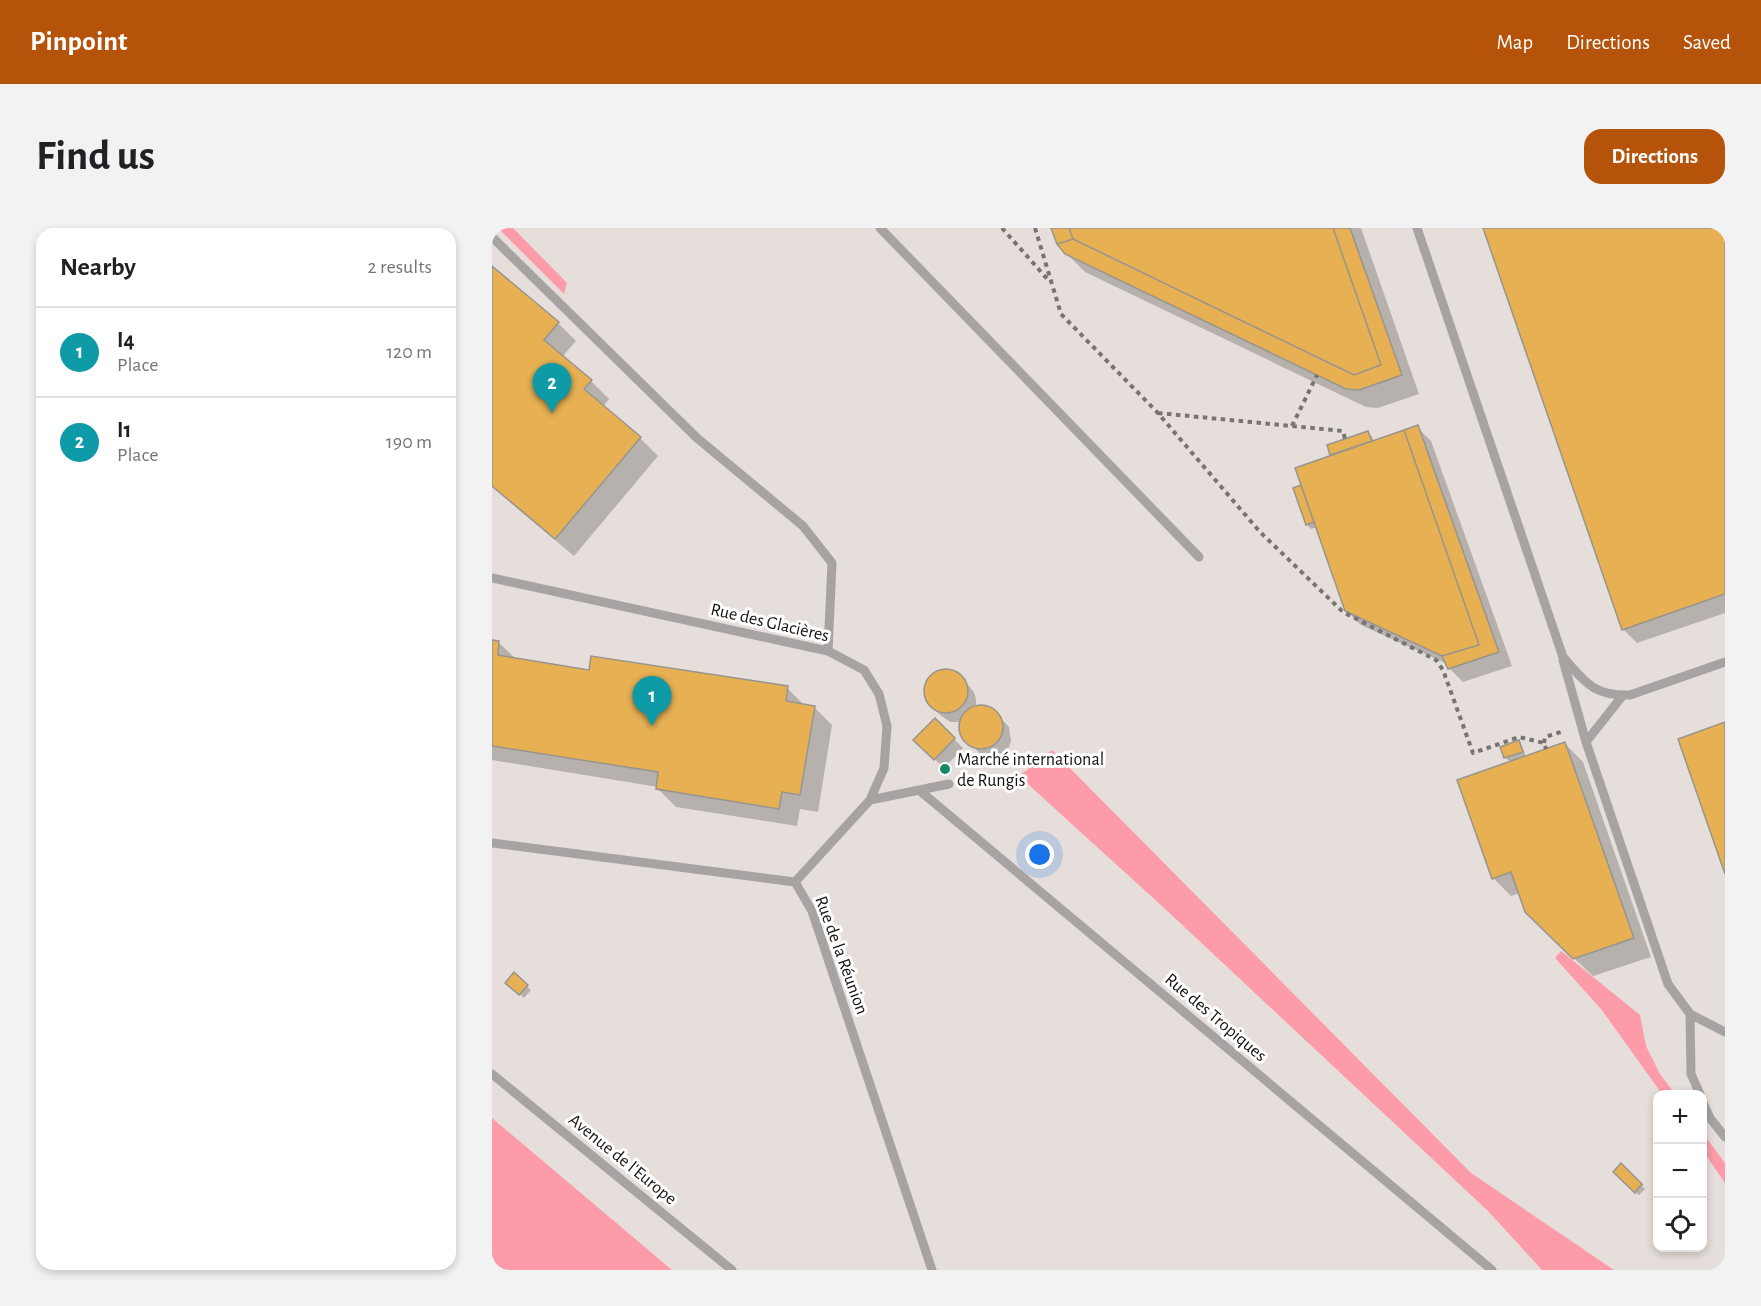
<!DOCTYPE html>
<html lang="en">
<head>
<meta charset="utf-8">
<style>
	body { margin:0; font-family:"Alegreya Sans",sans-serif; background:#f2f2f2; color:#202124 }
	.controls { position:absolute; right:18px; bottom:18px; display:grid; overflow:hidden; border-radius:12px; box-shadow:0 3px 9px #0003 }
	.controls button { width:54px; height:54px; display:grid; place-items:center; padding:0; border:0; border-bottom:2px solid #e0e0e0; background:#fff; color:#202124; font:30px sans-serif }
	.you { position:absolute; left:548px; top:627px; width:21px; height:21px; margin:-15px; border:4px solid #fff; border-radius:50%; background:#1a73e8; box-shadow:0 0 0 9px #1a73e833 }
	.badge { display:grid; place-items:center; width:39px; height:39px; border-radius:50%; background:#b45309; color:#fff; font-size:20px; font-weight:700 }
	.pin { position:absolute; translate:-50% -50px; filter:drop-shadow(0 2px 3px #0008) }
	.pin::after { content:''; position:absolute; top:32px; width:21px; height:18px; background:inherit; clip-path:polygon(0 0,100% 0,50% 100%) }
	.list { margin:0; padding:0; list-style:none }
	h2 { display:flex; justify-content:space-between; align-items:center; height:78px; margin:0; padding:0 24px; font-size:26px }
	h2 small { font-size:20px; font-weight:400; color:#757577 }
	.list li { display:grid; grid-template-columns:39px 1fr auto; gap:18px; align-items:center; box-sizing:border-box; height:90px; padding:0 24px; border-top:2px solid #e0e0e0 }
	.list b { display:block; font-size:22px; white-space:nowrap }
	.list p { margin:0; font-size:20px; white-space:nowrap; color:#757577 }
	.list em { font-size:20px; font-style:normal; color:#757577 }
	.icon { flex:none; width:33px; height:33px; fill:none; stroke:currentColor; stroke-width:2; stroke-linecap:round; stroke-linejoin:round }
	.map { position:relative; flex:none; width:1233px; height:1042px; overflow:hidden; border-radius:18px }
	header { display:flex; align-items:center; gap:36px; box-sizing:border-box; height:84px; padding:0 30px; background:#b45309; color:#fff }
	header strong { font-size:28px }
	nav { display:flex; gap:33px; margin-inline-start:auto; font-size:21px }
	.intro { display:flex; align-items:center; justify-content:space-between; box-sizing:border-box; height:144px; padding:0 36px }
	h1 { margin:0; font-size:42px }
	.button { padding:15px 27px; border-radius:18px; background:#b45309; color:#fff; font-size:21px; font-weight:700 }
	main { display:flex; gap:36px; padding:0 36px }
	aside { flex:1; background:#fff; border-radius:18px; box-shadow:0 3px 9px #0003 }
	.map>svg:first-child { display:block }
</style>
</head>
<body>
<header>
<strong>Pinpoint</strong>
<nav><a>Map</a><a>Directions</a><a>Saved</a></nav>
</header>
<div class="intro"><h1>Find us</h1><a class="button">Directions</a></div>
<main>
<aside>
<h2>Nearby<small>2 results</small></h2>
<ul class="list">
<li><span class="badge" style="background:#0f9aa8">1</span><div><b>I4</b><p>Place</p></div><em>120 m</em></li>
<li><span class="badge" style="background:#0f9aa8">2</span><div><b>I1</b><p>Place</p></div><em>190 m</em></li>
</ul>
</aside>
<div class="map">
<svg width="1233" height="1042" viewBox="0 0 1233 1042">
	<rect width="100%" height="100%" fill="#e5deda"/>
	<path fill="#fe9ba8" d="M6,0H21L75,55L72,66Z
		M560,522L979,945L1122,1042H1050L996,983L671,679L527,548Z
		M1069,723L1148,787L1154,818L1168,846L1183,866H1170L1109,781L1063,730Z
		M0,890L180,1042H0Z
		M1210,904L1233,935V955L1211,923Z"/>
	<path fill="#0003" d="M561,0H869L927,166L886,180L874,179L593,44L574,25Z
		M993,0H1233V385L1145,415L1131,401Z
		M0,40L66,95L84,113L70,129L99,153L117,171L111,179L148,210L166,228L82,328L0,259Z
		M925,199L939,213L1020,438L971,454L957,440L955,436L869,397L854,383L825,299L819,301L815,297L803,261L811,258L841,228L839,226L876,205L880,209L882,214Z
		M0,413L7,415L24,431L98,443L295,460L313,478L322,479L340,497L326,584L308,581L305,598L184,579L165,560L166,559L0,532Z
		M448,443L462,444L468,448L482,464L484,471V479L497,480L503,484L517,499L519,513L517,519L507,528L500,530L488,526L470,506L468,499L471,492L465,494H458L447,486L437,476L434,470V457L442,446Z
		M443,492L471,520L452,540L423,512Z
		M1026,514L1030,518L1034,529L1073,516L1091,534L1159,729L1101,748L1053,703L1028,665L1019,668L1001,650L1019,535L1014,530L1010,520Z
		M22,746L39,762L32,770L19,759Z
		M1130,938L1153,961L1147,967L1123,945Z"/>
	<path fill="#e7b153" stroke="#98948e" stroke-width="1.5" d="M559,0H577L581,11L565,16Z
		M577,0H841L889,137L862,147L581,11Z
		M841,0H858L910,147L867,162L854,161L573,26L565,16L581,11L862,147L889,137Z
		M991,0H1233V366L1130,402Z
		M0,38L67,94L52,112L100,152L92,161L149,209L63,311L0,258Z
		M926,197L1007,424L956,441L950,428L987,417L912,202Z
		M912,202L987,417L950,428L853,383L803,240Z
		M876,203L880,213L838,227L835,217Z
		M809,257L822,294L814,297L801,260Z
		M0,412L7,413L6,427L97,442L99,428L296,458L294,473L323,478L308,567L290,564L287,581L164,561L166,544L0,518Z
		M432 463a22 22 0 1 1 44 0a22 22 0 1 1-44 0Z
		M467 499a22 22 0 1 1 44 0a22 22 0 1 1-44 0Z
		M443,490L463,510L442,532L421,512Z
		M1233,494V646L1186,511Z
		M1027,512L1031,524L1012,530L1008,519Z
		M1073,514L1142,710L1081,731L1033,684L1019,644L1000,651L965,552Z
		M22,744L36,757L27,767L13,755Z
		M1129,935L1151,957L1150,956L1143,964V965L1121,944Z"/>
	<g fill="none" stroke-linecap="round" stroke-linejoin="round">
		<path stroke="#787471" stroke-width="4" stroke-dasharray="4.5 4.5" stroke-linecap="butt" d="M510,0L558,54
			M543,0L569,86L665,184L768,304L851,384L944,432L951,442L981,525L1027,509L1052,515L1054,521
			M666,185L851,203L853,211
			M800,198L825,147
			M1052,515L1053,509L1072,503"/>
		<path stroke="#a7a3a2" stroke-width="9" d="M388,0L707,329
			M925,0L1071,429C1093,454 1101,468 1138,467L1233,434
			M0,9L205,210L311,298L340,335L336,423
			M0,350L336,423L372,442L387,466L395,498L392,540L378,572L303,654
			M1071,432L1094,514L1176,756L1198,786L1233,804
			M1094,514L1131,467
			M427,562L1000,1042
			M378,572L457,556
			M0,615L303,654L320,683L440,1042
			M1198,786L1199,846L1208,866
			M0,846L240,1042
			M1210,873L1218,890L1233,909"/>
	</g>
	<circle fill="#158868" stroke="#fff" stroke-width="2" cx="453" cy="541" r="6"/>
	<g text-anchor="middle" stroke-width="6" stroke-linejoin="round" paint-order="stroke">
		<g font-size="18" fill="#161312" stroke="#fff">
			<text transform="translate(278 394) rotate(13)" y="6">Rue des Glacières</text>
			<text transform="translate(350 727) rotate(70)" y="6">Rue de la Réunion</text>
			<text transform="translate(724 789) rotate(40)" y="6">Rue des Tropiques</text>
			<text transform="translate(131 931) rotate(39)" y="6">Avenue de l'Europe</text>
		</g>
		<g font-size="18" fill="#161312" stroke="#fff" text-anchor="start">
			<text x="465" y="537">Marché international<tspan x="465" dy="21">de Rungis</tspan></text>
		</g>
	</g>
</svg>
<div class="controls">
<button>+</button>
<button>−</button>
<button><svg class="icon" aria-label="locate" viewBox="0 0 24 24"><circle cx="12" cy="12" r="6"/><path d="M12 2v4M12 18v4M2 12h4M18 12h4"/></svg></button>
</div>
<div class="you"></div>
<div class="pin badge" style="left:160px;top:498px;background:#0f9aa8">1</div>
<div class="pin badge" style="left:60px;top:185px;background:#0f9aa8">2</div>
</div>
</main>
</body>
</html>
